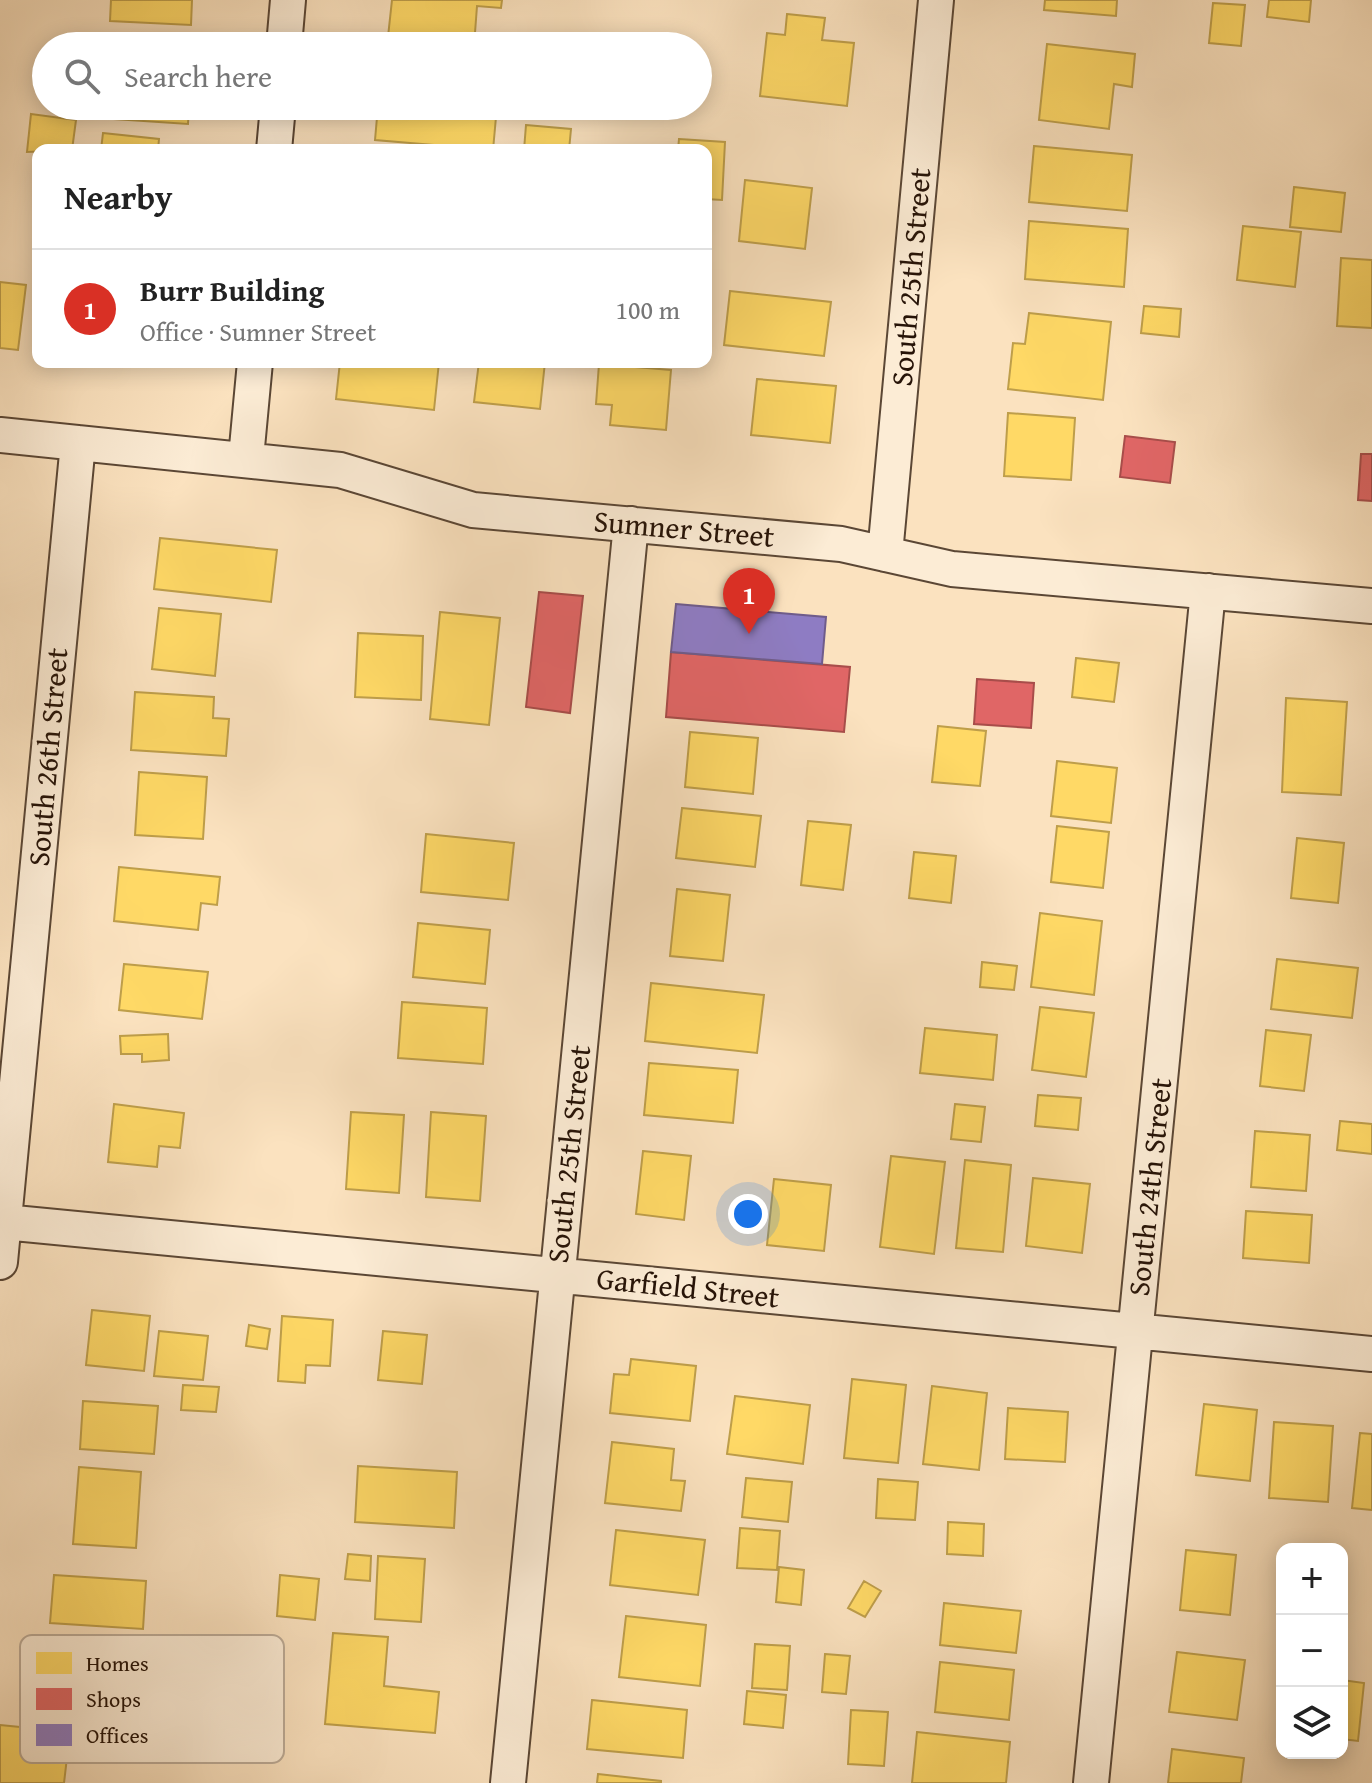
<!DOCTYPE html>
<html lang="en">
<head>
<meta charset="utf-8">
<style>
	body { margin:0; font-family:"Gentium Book Plus",serif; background:#f6f6f6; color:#222 }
	.controls { position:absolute; right:24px; bottom:24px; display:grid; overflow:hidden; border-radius:16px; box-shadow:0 4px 20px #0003 }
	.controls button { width:72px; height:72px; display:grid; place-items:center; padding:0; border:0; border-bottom:2px solid #e0e0e0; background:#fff; color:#222; font:40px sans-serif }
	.you { position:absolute; left:748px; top:1214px; width:28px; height:28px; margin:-20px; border:6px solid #fff; border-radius:50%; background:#1a73e8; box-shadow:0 0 0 12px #1a73e833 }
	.badge { display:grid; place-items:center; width:52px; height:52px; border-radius:50%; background:#d93025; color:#fff; font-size:26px; font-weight:700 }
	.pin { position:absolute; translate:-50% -66px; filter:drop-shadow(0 2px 4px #0008) }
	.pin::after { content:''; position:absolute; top:42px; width:28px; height:24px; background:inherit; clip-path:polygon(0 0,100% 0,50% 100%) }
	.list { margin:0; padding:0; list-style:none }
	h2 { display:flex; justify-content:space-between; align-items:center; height:104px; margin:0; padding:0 32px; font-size:34px }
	h2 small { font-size:26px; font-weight:400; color:#767676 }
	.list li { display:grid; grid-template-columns:52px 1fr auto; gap:24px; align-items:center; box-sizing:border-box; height:120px; padding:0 32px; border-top:2px solid #e0e0e0 }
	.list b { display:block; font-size:30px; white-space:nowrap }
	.list p { margin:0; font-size:26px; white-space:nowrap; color:#767676 }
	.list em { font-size:26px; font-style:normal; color:#767676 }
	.icon { flex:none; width:44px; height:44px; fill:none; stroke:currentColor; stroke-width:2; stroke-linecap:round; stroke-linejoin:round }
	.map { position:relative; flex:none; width:1372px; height:1783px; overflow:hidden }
	.search { position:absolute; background:#fff; box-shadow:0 4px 20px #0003; left:32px; top:32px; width:680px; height:88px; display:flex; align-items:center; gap:20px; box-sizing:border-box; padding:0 28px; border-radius:44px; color:#767676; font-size:30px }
	.panel { position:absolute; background:#fff; box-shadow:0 4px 20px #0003; left:32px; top:144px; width:680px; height:224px; border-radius:16px }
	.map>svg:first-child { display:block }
</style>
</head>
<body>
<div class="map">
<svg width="1372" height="1783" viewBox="0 0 1372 1783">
	<rect width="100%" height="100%" fill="#fbe2bf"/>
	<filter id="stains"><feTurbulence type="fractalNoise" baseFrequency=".0025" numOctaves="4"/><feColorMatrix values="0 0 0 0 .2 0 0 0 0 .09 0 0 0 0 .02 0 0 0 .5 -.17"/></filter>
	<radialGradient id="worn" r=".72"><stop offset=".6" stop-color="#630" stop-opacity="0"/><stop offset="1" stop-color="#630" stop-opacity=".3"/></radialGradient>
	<path fill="#ffd966" stroke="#be9e4a" stroke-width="2" d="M111,0H192L191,25L110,21Z
		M392,0H502L501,8L477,6L474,46H387Z
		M1045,0H1117L1116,16L1044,10Z
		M1269,0H1311L1309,22L1267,17Z
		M1213,3L1245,5L1241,46L1209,43Z
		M787,14L825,18L822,40L854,43L847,106L760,96L767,33L785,35Z
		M1047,44L1135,54L1132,87L1114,84L1109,129L1039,120Z
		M100,106H189L188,124L99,118Z
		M378,106H497L493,150L375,140Z
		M31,114L76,120L72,150L27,152Z
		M526,125L571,129L569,150H524Z
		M103,133L159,139L158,150H101Z
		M679,139L725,142L722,200L706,199V150H678Z
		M1034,146L1132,155L1127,211L1029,202Z
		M745,180L812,188L805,249L739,241Z
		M1294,187L1345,193L1341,232L1290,227Z
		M1029,221L1128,229L1124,287L1025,279Z
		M1243,226L1301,232L1295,287L1237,280Z
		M1341,258L1372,260V328L1337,326Z
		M0,282L26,285L18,350L0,348Z
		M730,291L831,302L824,356L724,345Z
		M1144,306L1181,309L1179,337L1141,333Z
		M1029,313L1111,322L1103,400L1008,389L1013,343L1025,344Z
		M340,362H439L434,410L336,399Z
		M479,362H545L540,409L474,402Z
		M599,364L671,370L666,430L610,425L612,405L596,404Z
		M757,379L836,386L830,443L751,435Z
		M1008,413L1075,418L1071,480L1004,476Z
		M160,538L277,550L271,602L154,589Z
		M159,608L221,614L215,676L152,669Z
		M440,612L500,618L489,725L430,719Z
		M358,633L423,636L421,700L355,697Z
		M1076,658L1119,663L1114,702L1072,697Z
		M135,692L214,697L213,718L229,719L226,756L131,750Z
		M1286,698L1347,702L1341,795L1282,792Z
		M938,726L986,731L980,786L932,782Z
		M690,732L758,738L753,794L685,787Z
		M1057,761L1117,768L1111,823L1051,816Z
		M139,772L207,777L203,839L135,835Z
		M682,808L761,816L755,867L676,858Z
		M808,821L851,825L843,890L801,885Z
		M1057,826L1109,832L1103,888L1051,882Z
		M426,834L514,843L508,900L421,892Z
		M1297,838L1344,843L1338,903L1291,898Z
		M914,852L956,856L951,903L909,898Z
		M119,867L220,877L217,905L201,903L198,930L114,921Z
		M677,889L730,895L723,961L670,956Z
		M1040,913L1102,921L1094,995L1031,987Z
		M418,923L490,930L485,984L413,977Z
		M1277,959L1358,968L1352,1018L1271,1009Z
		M982,962L1017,966L1014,990L980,987Z
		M124,964L208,972L202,1019L119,1010Z
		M651,983L764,995L757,1053L645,1041Z
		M402,1002L487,1008L483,1064L398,1058Z
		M1040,1007L1094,1013L1086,1077L1032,1070Z
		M925,1028L997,1035L993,1080L920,1073Z
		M1266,1030L1311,1035L1304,1091L1260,1086Z
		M168,1034L169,1060L142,1062V1054H121L120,1036Z
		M649,1063L738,1070L733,1123L644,1115Z
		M1038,1095L1081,1098L1078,1130L1035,1126Z
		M114,1104L184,1113L180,1148L159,1146L157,1167L108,1162Z
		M955,1104L985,1107L981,1142L951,1139Z
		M351,1112L404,1115L399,1193L346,1189Z
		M431,1112L486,1116L480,1201L426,1197Z
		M1340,1121L1372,1124V1154L1337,1150Z
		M1255,1131L1310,1135L1306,1191L1251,1187Z
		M643,1151L691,1156L684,1220L636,1214Z
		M891,1156L945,1162L934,1254L880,1247Z
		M965,1160L1011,1165L1003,1252L956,1248Z
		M1033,1178L1090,1184L1082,1253L1026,1246Z
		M774,1179L831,1185L824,1251L767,1245Z
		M1246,1211L1312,1215L1309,1263L1243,1258Z
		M92,1310L150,1316L144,1371L86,1365Z
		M282,1316L333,1320L330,1366L306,1365L305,1383L278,1381Z
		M249,1325L270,1329L267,1349L246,1346Z
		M159,1331L208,1336L203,1380L154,1376Z
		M383,1331L427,1335L422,1384L378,1380Z
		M631,1359L696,1366L690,1421L610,1413L614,1374L629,1375Z
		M852,1379L906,1385L898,1463L844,1458Z
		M183,1385L219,1387L216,1412L181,1410Z
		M932,1386L987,1393L979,1470L923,1464Z
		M735,1396L810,1405L803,1464L727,1454Z
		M83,1401L158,1406L154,1454L80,1449Z
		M1204,1404L1257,1410L1250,1481L1196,1475Z
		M1008,1408L1068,1412L1065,1462L1005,1459Z
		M1274,1422L1333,1426L1328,1502L1269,1498Z
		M1360,1433L1372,1434V1510L1352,1508Z
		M612,1442L674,1449L671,1480L685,1481L681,1511L605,1503Z
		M358,1466L457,1472L454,1528L355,1522Z
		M79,1467L141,1472L136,1548L73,1544Z
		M746,1478L792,1482L788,1522L742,1517Z
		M878,1479L918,1482L915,1520L876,1518Z
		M948,1522L984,1524L983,1556L947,1554Z
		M740,1528L780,1531L777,1570L737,1568Z
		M616,1530L705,1540L698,1595L610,1585Z
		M1186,1550L1236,1555L1230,1615L1180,1610Z
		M348,1554L371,1556L370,1581L345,1579Z
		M378,1556L425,1559L421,1622L375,1619Z
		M779,1567L804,1570L801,1605L776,1602Z
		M54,1575L146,1581L143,1629L50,1623Z
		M280,1575L319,1579L315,1620L277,1616Z
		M864,1581L881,1591L865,1617L848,1608Z
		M944,1603L1021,1611L1016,1653L940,1645Z
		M626,1616L706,1625L700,1686L619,1677Z
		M333,1633L388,1637L384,1686L439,1692L435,1733L325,1724Z
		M755,1644L790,1646L787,1690L752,1688Z
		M1177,1652L1245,1660L1237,1720L1169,1712Z
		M825,1654L850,1656L846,1694L822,1692Z
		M940,1662L1014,1670L1009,1720L935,1712Z
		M1342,1680L1364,1683L1358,1741L1342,1739Z
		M747,1691L786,1695L783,1728L744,1724Z
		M592,1700L687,1710L683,1758L587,1749Z
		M851,1710L888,1712L884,1766L848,1764Z
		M0,1725L70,1732L64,1783H0Z
		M917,1732L1010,1742L1006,1783H912Z
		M1172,1749L1244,1758L1241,1783H1168Z
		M598,1774L661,1781V1783H597Z"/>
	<path fill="#e06666" stroke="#a84d4a" stroke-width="2" d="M1125,436L1175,442L1170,483L1120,477Z
		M1361,454H1372V501L1358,500Z
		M539,592L583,596L570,713L526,707Z
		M671,652L850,667L844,732L666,717Z
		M977,679L1034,683L1031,728L974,724Z"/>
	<path fill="#8e7cc3" stroke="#6f5c8b" stroke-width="2" d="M676,604L826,617L822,664L671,652Z"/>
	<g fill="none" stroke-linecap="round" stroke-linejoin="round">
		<g stroke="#5b4735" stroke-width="38">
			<path id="street" d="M284,46L288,0
				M274,150L278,106
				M0,435L340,470L473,510L841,544L952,569L1372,606
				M246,458L255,362
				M885,554L936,0
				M4,1222L1372,1354
				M0,1262L78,443
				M508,1783L631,524
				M1091,1783L1208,591"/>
		</g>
		<use href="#street" stroke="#fcecd5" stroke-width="34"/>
	</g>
	<g text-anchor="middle" stroke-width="8" stroke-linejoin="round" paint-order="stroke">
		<g font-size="30" fill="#261307" stroke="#fcecd5">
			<text transform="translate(911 277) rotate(-85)" y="10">South 25th Street</text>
			<text transform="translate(684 529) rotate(5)" y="10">Sumner Street</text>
			<text transform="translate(48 757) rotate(-85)" y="10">South 26th Street</text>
			<text transform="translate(569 1154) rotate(-84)" y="10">South 25th Street</text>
			<text transform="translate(1150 1187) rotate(-84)" y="10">South 24th Street</text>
			<text transform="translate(688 1288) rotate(6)" y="10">Garfield Street</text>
		</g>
	</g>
	<rect x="20" y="1635" width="264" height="128" rx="12" fill="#fcecd5" stroke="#bcab97" stroke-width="2"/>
	<rect x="36" y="1652" width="36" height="22" fill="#ffd966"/>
	<rect x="36" y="1688" width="36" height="22" fill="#e06666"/>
	<rect x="36" y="1724" width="36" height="22" fill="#8e7cc3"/>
	<g font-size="22" fill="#261307">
		<text x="86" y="1671">Homes</text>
		<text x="86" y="1707">Shops</text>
		<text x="86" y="1743">Offices</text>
	</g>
	<rect width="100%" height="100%" filter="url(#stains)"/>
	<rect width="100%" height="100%" fill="url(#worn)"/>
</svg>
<div class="controls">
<button>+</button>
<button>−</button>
<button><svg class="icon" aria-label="layers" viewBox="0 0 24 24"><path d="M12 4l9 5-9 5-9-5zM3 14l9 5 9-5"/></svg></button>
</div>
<div class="you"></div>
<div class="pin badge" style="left:749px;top:634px">1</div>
<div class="search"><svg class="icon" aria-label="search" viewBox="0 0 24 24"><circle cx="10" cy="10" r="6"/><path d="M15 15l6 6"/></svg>Search here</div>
<section class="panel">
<h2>Nearby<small></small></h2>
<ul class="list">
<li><span class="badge">1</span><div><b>Burr Building</b><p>Office · Sumner Street</p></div><em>100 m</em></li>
</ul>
</section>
</div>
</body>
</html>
